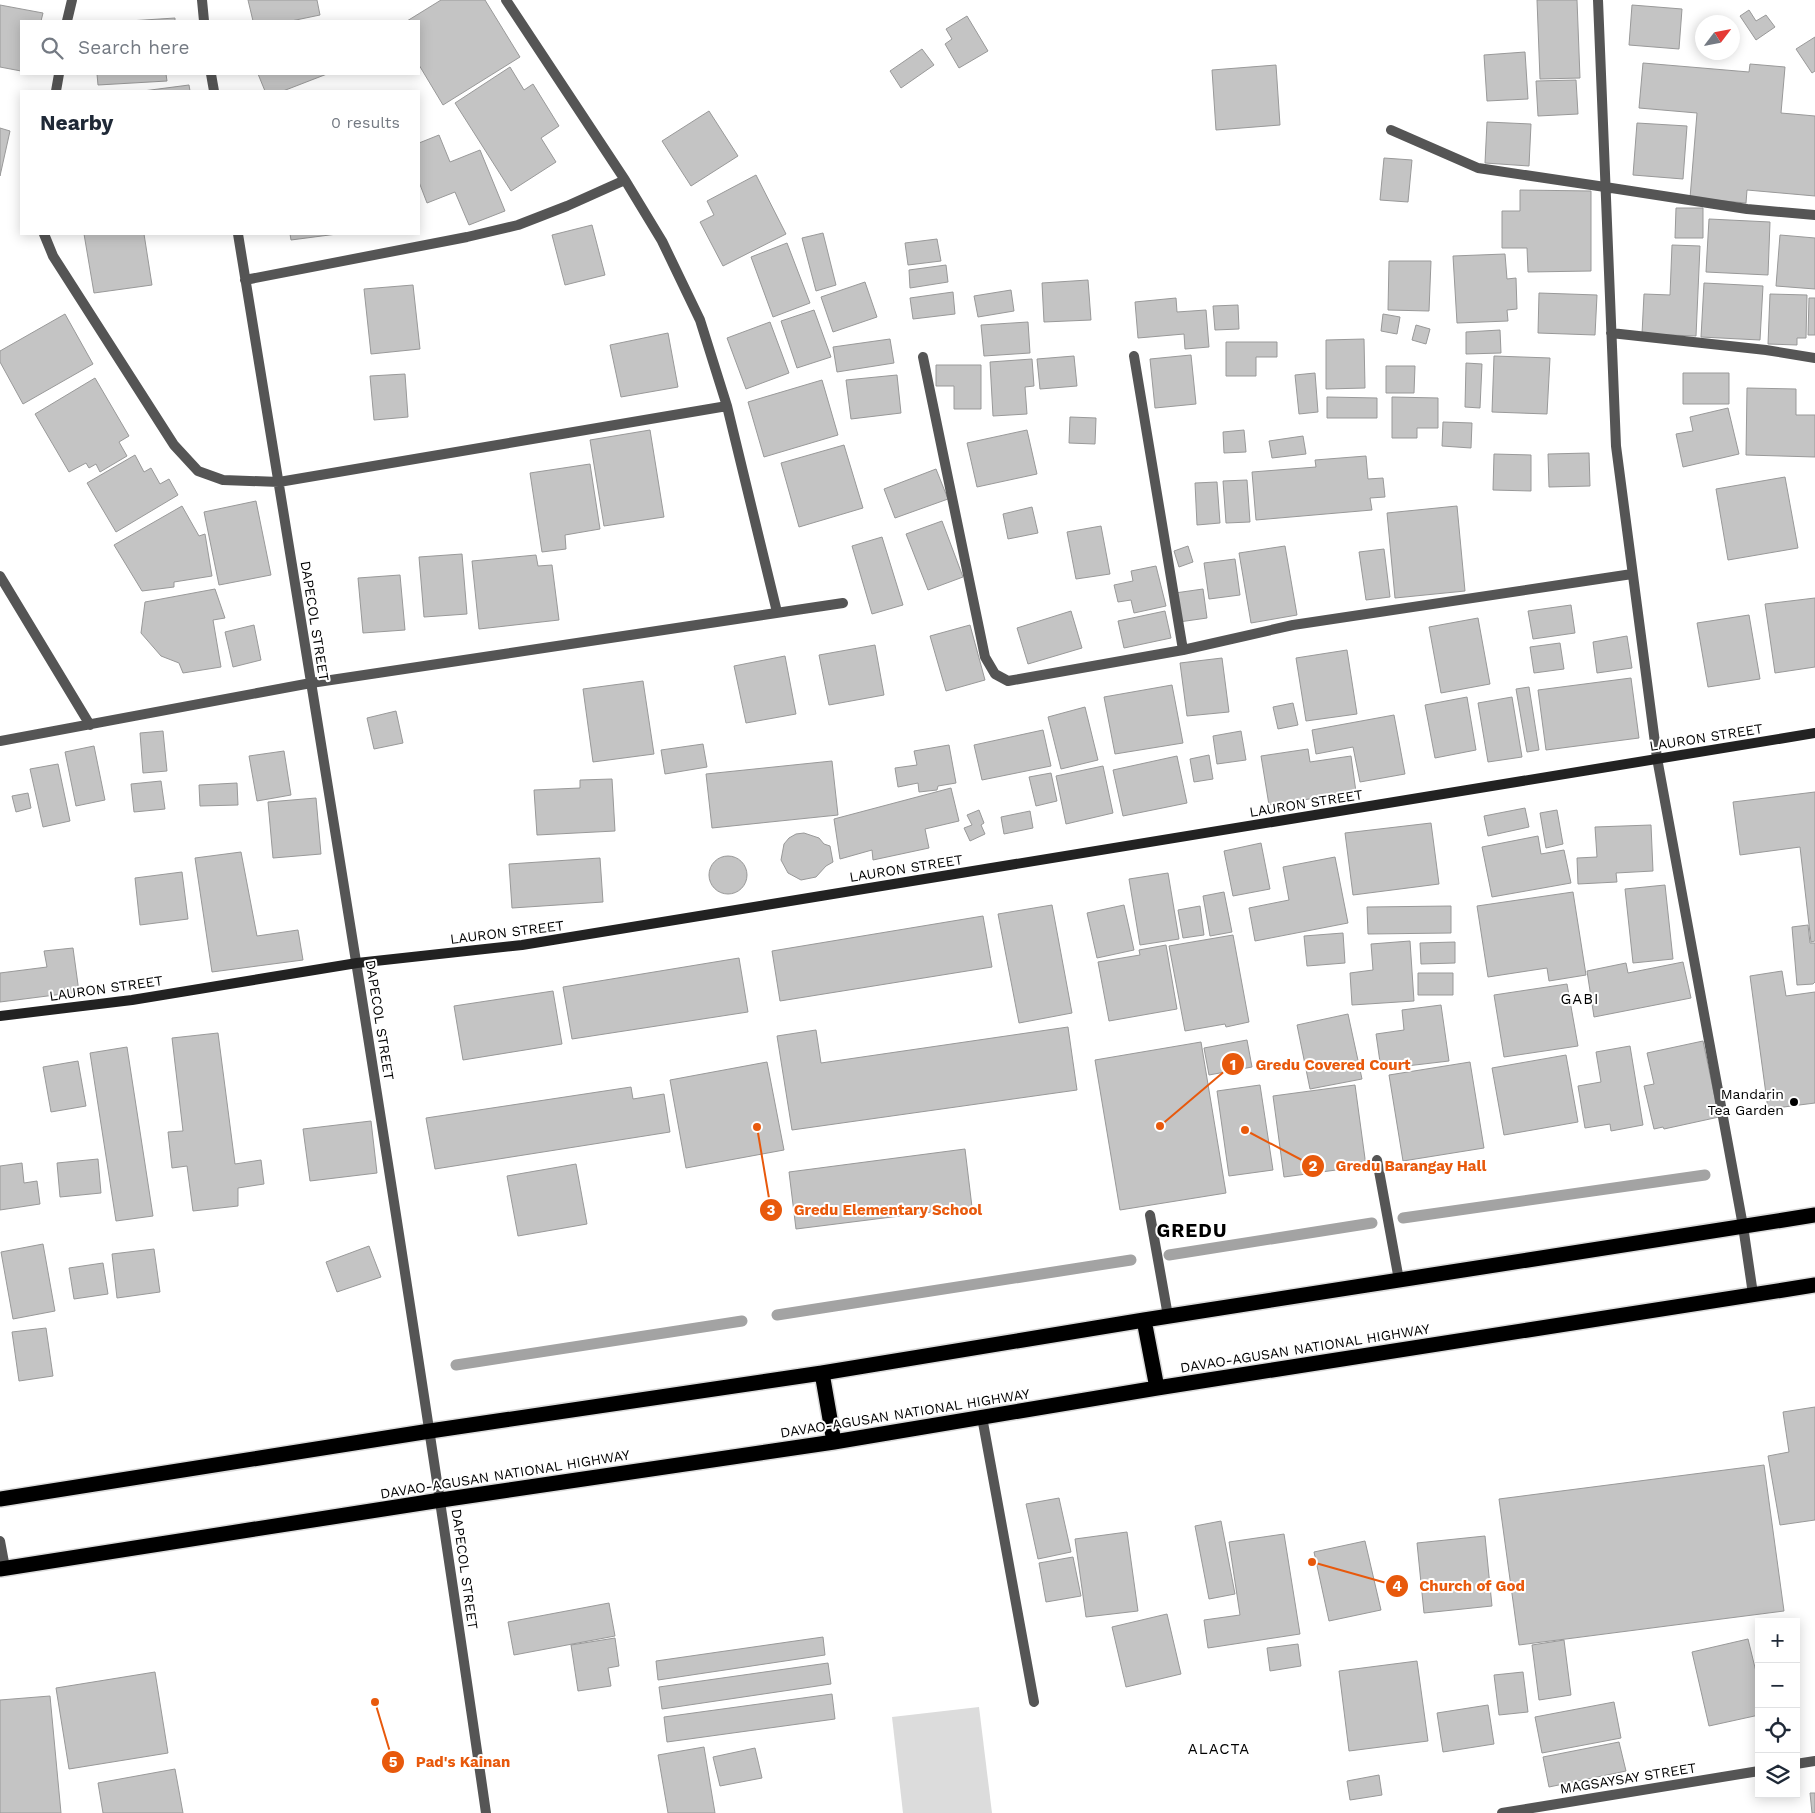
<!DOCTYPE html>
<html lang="en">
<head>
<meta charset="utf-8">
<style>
	body { margin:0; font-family:"Work Sans",sans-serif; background:#f2f2f3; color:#1f2937 }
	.controls { position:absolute; right:15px; bottom:15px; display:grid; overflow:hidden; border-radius:0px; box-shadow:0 2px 12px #0003 }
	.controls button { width:45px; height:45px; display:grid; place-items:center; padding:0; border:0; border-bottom:1px solid #e0e1e3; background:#fff; color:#1f2937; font:25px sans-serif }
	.compass { position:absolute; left:1695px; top:15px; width:45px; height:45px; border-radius:50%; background:#fff; box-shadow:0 2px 12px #0003; rotate:58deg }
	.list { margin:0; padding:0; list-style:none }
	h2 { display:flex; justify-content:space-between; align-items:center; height:65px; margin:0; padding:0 20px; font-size:21px }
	h2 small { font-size:16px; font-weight:400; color:#747a83 }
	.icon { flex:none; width:28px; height:28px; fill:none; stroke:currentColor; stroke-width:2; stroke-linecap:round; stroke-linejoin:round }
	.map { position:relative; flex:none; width:1815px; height:1813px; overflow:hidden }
	.search { position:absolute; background:#fff; box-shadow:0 2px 12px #0003; left:20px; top:20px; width:400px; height:55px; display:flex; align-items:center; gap:12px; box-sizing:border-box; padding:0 18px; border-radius:0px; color:#747a83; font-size:19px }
	.panel { position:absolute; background:#fff; box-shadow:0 2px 12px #0003; left:20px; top:90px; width:400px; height:145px; border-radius:0px }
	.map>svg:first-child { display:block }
</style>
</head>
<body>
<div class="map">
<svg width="1815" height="1813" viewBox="0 0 1815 1813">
	<rect width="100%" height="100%" fill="#fff"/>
	<path fill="#dcdcdc" d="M979,1707L992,1813H903L892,1717Z"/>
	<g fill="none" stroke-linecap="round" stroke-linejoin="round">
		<path stroke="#a3a3a3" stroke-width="11" d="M1403,1218L1705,1175
			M1169,1255L1372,1223
			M777,1315L1131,1260
			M456,1365L742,1321"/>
	</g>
	<path fill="#c4c4c4" stroke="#999" d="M248,0H317L320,15L291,21H253Z
		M441,0H485L520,57L443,105L419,65V21H407Z
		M1537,0H1577L1580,78L1540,79Z
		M0,5L43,13L41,21H21V71L0,67Z
		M1632,5L1682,9L1679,49L1629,45Z
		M1749,10L1756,21L1766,15L1775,27L1756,40L1740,16Z
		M967,16L988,51L959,68L945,44L952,39L946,29Z
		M175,18V21H129Z
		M1815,37V71L1812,73L1796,49Z
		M922,49L934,65L901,88L890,71Z
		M1525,52L1528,99L1487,101L1484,55Z
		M1643,63L1749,72L1750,64L1785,67L1781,113L1815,116V196L1747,190L1746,203L1690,198L1697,113L1639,108Z
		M1276,65L1280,125L1216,130L1212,70Z
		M510,67L524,90L533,84L559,126L541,138L556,162L511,191L455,103Z
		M97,74H166L167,81L98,85Z
		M258,74H327L283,91H265Z
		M1576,80L1578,114L1538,116L1536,81Z
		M189,85L190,91H143Z
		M709,111L738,156L691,186L662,141Z
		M1487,122L1531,124L1529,166L1485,163Z
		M1637,123L1687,126L1683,179L1633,175Z
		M0,128L10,131L0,176Z
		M439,135L450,162L480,150L505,211L469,225L455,192L427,203L419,182V143Z
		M1384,158L1412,160L1408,202L1380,200Z
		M756,175L786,234L723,266L700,222L714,215L707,201Z
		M1520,190L1591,191V271L1528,272L1527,248H1502V211H1520Z
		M1676,208H1703V238H1675Z
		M1709,219L1770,222L1768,275L1706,272Z
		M592,225L605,275L565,285L552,235Z
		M823,233L836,285L816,291L802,238Z
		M84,234H144L152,285L94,293Z
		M290,234H337L291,240Z
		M1780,235L1815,238V289L1776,286Z
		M937,239L941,261L908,265L905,243Z
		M787,243L810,303L773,317L751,257Z
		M1672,245L1700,246L1696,336L1642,334L1644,294L1670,295Z
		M1505,254L1507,279L1516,278L1517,309L1507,310L1508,321L1457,323L1453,256Z
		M1389,261H1431L1429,311L1388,310Z
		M946,265L948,282L910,288L909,270Z
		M1088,280L1091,320L1044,322L1042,283Z
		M865,282L877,317L833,332L821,297Z
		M1704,283L1763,286L1760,340L1701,337Z
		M413,285L420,349L371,354L364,289Z
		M1011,290L1014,311L978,317L974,296Z
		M953,292L955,314L913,319L910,298Z
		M1539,293L1597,295L1595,335L1538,333Z
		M1770,294L1807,295L1806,338H1797V345L1768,344Z
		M1176,298L1177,312L1206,310L1209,347L1185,349L1184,334L1138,338L1135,302Z
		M1809,298H1815V335H1808Z
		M1238,305L1239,329L1215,330L1213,306Z
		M814,310L831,357L797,368L781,321Z
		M65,314L93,364L23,404L0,362V351Z
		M1383,314L1400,317L1397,334L1381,331Z
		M770,322L789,373L746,389L727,338Z
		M1028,322L1030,353L984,356L981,325Z
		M1416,325L1430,329L1426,344L1412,340Z
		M1500,330L1501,353L1466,354V332Z
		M668,333L678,387L621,397L610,345Z
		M890,339L894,363L837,372L833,347Z
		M1364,339L1365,388L1326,389V340Z
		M1226,342H1277V357H1256V376H1226Z
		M1191,355L1196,404L1155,408L1150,359Z
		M1074,356L1077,386L1040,389L1037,359Z
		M1494,356L1550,358L1547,414L1492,412Z
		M1032,359L1034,386L1025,387L1027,414L993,416L990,362Z
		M1466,363L1482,364L1480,408L1465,407Z
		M936,365H981V409H954V386H936Z
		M1386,366H1415L1414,393H1386Z
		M1315,373L1318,412L1299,414L1295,375Z
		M1683,373H1729V404H1683Z
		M405,374L408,417L374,420L370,376Z
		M897,375L901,413L851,419L846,380Z
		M95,378L129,436L119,442L127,456L100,472L96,464L89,468L86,463L69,472L35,414Z
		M822,380L838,435L764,457L748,402Z
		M1747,388L1796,389V415H1815V457L1746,455Z
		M1327,397L1377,398V418H1327Z
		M1392,397L1438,398V428H1417V438H1392Z
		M1728,408L1739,454L1683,467L1676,434L1693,431L1690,417Z
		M1070,417L1096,418L1095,444L1069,443Z
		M1443,422L1472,423L1471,448L1442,446Z
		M650,430L664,517L604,526L590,440Z
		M1027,430L1037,474L977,487L967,443Z
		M1244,430L1246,452L1224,453L1223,432Z
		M1303,436L1306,454L1272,458L1269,441Z
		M844,445L863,508L799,527L781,463Z
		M1589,453L1590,486L1549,487L1548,454Z
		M1494,454L1531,455V491L1493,490Z
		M135,455L144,472L151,468L160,484L169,479L178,495L116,532L87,483Z
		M1366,456L1368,479L1383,478L1385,497L1370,498L1372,510L1256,520L1252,472L1316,467L1315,460Z
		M590,464L600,529L565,535L566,549L542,552L530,473Z
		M936,469L948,499L895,518L884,489Z
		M1785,477L1798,548L1728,560L1716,489Z
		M1247,480L1250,522L1226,523L1223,481Z
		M1217,482L1220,523L1197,525L1195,483Z
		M256,501L271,575L219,585L204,512Z
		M182,506L199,536L205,534L212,576L174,582V587L142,591L114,545Z
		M1457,506L1465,591L1395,598L1387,513Z
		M1032,507L1038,533L1008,539L1003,514Z
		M942,521L963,577L928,590L906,534Z
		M1101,526L1110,574L1076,579L1067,532Z
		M882,537L903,605L872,614L852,546Z
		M1188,546L1193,562L1179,567L1174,551Z
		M1285,546L1297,615L1251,623L1239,553Z
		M1384,549L1390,597L1366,600L1359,552Z
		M462,554L467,614L424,617L419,557Z
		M536,555L538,566L552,565L559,620L479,629L472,561Z
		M1235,559L1240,595L1209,599L1204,563Z
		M1156,566L1166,606L1134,613L1131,600L1118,602L1114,585L1133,581L1131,571Z
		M400,575L405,630L363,633L358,578Z
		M215,589L225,618L213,620L221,667L183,673L179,663L161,656L141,633L145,602Z
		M1203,589L1207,618L1179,622L1175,593Z
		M1815,598V667L1775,673L1765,604Z
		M1571,605L1575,633L1533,639L1528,611Z
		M1071,611L1082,648L1028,664L1017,628Z
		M1165,611L1171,638L1124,648L1118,621Z
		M1749,615L1760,679L1708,687L1697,623Z
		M1478,618L1490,684L1441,693L1429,627Z
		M254,625L261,660L233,667L225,632Z
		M970,625L985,680L946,691L930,636Z
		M1627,636L1632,668L1597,673L1593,642Z
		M1560,643L1564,669L1534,673L1530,647Z
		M875,645L884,695L829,705L819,655Z
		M1347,650L1357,714L1306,721L1296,658Z
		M785,656L796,714L746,723L734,666Z
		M1222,658L1229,712L1187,716L1180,663Z
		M1631,678L1639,738L1546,750L1538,690Z
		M643,681L654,754L593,762L583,689Z
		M1172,685L1183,743L1115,754L1104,697Z
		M1529,687L1539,750L1527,752L1516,689Z
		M1467,697L1476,750L1435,758L1425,705Z
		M1512,697L1522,757L1488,762L1478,703Z
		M1293,703L1298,725L1278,729L1273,707Z
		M1085,707L1098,760L1061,769L1048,717Z
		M396,711L403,743L374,749L367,718Z
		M1394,715L1405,774L1360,782L1353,747L1316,754L1312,730Z
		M1043,730L1051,766L982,780L974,745Z
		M163,731L167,771L143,773L140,733Z
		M1241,731L1246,760L1217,764L1213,736Z
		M703,744L707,767L665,774L661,750Z
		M949,745L956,783L938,786L937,790L919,792L918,783L898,787L895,768L917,765L914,751Z
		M94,746L105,800L76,806L65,752Z
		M1308,749L1310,762L1351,756L1356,792L1269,805L1261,756Z
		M284,751L291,795L257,801L249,756Z
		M1209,755L1213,779L1194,782L1190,759Z
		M1177,756L1187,803L1123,816L1113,770Z
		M832,761L838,815L712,828L706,774Z
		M58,764L70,821L43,827L30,769Z
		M1103,766L1113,813L1066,824L1056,776Z
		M1051,773L1057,801L1036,806L1029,777Z
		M612,779L615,831L537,835L534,790L580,788V780Z
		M161,781L165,809L134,812L131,784Z
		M237,783L238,805L200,806L199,785Z
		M951,788L959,821L925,829L929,848L873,860L872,850L840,859L834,819Z
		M1815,792V941L1811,942L1800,847L1740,855L1733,802Z
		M28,793L31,808L16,812L12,796Z
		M316,798L321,854L273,858L268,802Z
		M1525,808L1529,827L1488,836L1484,816Z
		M979,810L984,823L981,825L985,834L970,841L964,828L972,825L967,815Z
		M1557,810L1563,844L1546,848L1540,813Z
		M1030,811L1033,828L1004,834L1001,817Z
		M1431,823L1439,884L1353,895L1345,833Z
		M1651,825L1653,871L1616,873L1617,882L1578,884L1577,858L1597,857L1595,827Z
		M804,833L819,838L824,844L830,846L833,862L826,866L816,877L801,880L788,873L781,860L784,844L789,838L796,834Z
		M1538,836L1541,854L1564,850L1571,883L1492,897L1482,847Z
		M1261,843L1270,889L1233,896L1224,851Z
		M241,852L257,936L298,930L303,960L212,972L195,858Z
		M709 875a19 19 0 1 1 38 0a19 19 0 1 1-38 0Z
		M1335,857L1348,923L1255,941L1249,908L1289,900L1283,867Z
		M600,858L603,902L512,908L509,864Z
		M182,872L188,919L140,925L135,878Z
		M1168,873L1179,939L1140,945L1129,879Z
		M1665,885L1673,959L1633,963L1625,889Z
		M1224,892L1232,932L1210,936L1203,896Z
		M1573,892L1586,975L1549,981L1547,968L1488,977L1477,906Z
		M1052,905L1072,1013L1019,1023L998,914Z
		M1124,905L1134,950L1097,958L1087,913Z
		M1200,906L1204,935L1183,938L1178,910Z
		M1451,906V933L1368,934L1367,907Z
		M983,916L992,967L780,1001L772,951Z
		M1808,925L1810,943H1815V982L1813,984L1797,985L1792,927Z
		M1343,933L1345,963L1307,966L1304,936Z
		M1233,935L1249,1022L1226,1027L1225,1024L1185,1031L1169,946Z
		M1410,941L1414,1001L1352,1005L1350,973L1373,970L1371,944Z
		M1455,942V963L1421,964L1420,943Z
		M1166,945L1177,1009L1109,1021L1098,962L1140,955L1139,950Z
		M73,948L79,992L0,1002V973L47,967L44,951Z
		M739,958L748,1012L572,1039L563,987Z
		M1683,962L1691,998L1594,1017L1587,971L1626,963L1628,973Z
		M1782,971L1786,996L1815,992V1103L1768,1109L1750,976Z
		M1418,973H1453V995H1418Z
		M1567,984L1578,1046L1504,1057L1494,995Z
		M553,991L562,1044L463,1060L454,1006Z
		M1441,1005L1449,1061L1381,1069L1376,1034L1404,1030L1402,1010Z
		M1348,1014L1362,1079L1310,1089L1297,1025Z
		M1068,1027L1077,1090L792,1130L777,1036L816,1030L821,1063Z
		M218,1033L235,1164L261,1160L264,1184L238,1188V1206L193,1211L187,1166L172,1168L168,1132L183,1131L172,1038Z
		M1247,1040L1252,1067L1209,1075L1204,1048Z
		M1703,1041L1719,1117L1664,1129L1663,1127L1654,1129L1644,1086L1654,1084L1647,1053Z
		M1201,1042L1226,1193L1120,1210L1095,1060Z
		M1630,1046L1643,1125L1611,1131L1610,1124L1585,1128L1578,1086L1601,1082L1596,1052Z
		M127,1047L153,1216L116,1221L90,1053Z
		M1566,1055L1578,1122L1504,1135L1492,1068Z
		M78,1061L86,1106L51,1112L43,1067Z
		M767,1062L784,1150L686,1168L670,1080Z
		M1470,1062L1484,1148L1403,1161L1389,1075Z
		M1260,1085L1273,1170L1229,1176L1217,1091Z
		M1355,1085L1366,1166L1284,1177L1273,1096Z
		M631,1087L633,1099L664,1094L670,1132L435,1169L426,1118Z
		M371,1121L377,1173L310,1181L303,1129Z
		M965,1149L972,1207L796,1229L789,1172Z
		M98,1159L101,1193L60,1197L57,1163Z
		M22,1163L24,1183L37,1181L40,1204L0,1210V1166Z
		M576,1164L587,1224L518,1236L507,1176Z
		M43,1244L55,1311L13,1319L1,1252Z
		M369,1246L381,1277L337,1292L326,1262Z
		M154,1249L160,1292L117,1298L112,1254Z
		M103,1263L108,1294L74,1299L69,1268Z
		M46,1328L53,1376L19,1381L12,1332Z
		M1815,1407V1520L1780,1525L1768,1456L1789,1452L1783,1412Z
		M1764,1465L1784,1611L1519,1645L1499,1499Z
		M1059,1498L1071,1552L1038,1559L1026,1504Z
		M1221,1521L1235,1594L1209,1599L1195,1526Z
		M1127,1532L1138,1611L1086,1617L1075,1539Z
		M1284,1534L1300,1634L1208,1648L1204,1620L1240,1615L1229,1542Z
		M1485,1536L1492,1606L1424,1613L1417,1543Z
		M1365,1541L1381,1610L1329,1621L1314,1552Z
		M1073,1557L1081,1596L1046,1602L1039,1563Z
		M609,1603L615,1636L514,1655L508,1622Z
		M1167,1614L1181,1674L1126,1687L1112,1627Z
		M823,1637L825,1655L658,1680L656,1661Z
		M615,1638L619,1666L608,1668L611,1686L578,1691L571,1645Z
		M1748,1639L1759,1684V1715L1709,1726L1692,1652Z
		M1564,1640L1571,1695L1539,1700L1532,1645Z
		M1298,1644L1301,1666L1270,1671L1267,1648Z
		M1417,1661L1428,1741L1349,1751L1339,1671Z
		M828,1663L831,1684L662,1709L659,1687Z
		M155,1672L168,1753L69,1769L56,1688Z
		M1523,1672L1528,1712L1499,1715L1494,1675Z
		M832,1694L835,1719L667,1742L664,1717Z
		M50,1696L61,1813H0V1700Z
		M1614,1702L1621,1738L1542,1753L1535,1717Z
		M1488,1705L1494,1744L1443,1752L1437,1713Z
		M1619,1742L1626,1771L1549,1787L1543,1757Z
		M704,1747L715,1813H668L658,1755Z
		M755,1748L762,1778L720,1786L713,1757Z
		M175,1769L183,1813H103L98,1783Z
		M1379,1775L1382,1795L1350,1800L1347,1781Z
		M1810,1793H1815V1813H1812Z"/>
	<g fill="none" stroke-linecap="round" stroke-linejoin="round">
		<g stroke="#dbdbdb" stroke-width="18">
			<path id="highway" d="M1144,1320L1157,1388
				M822,1373L834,1442
				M0,1499L430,1431L822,1373L1144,1320L1815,1215
				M0,1569L441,1500L834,1442L1157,1388L1815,1285"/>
		</g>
		<path stroke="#555" stroke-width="10" d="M1391,130L1478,168L1605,187
			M1377,1160L1399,1280
			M1150,1215L1168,1316
			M982,1417L1034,1702
			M0,1541L5,1568"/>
		<path stroke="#555" stroke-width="10" d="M202,0L204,21
			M506,0L625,180L662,241L700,320L727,406L777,612
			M1598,0L1616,446L1657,758L1743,1226L1753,1294
			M67,21L72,0
			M211,74L214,91
			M56,91L59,74
			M1605,187L1747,209L1815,215
			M44,234L53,256L174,445L198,471L223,480L279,482L727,406
			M238,234C324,760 410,1285 486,1813
			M245,280L467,237L518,225L567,206L625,180
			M1611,333L1766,350L1815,358
			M1134,356L1183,650
			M923,357L985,657L995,674L1008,681L1183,650L1293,625L1632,574
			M0,576L90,725
			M0,741L311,683L843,603
			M1796,1764L1815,1761
			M1502,1813L1759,1771"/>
		<path stroke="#222" stroke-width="10" d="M0,1016L132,1000L357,963L522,945L1815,733"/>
		<use href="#highway" stroke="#000" stroke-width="15"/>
	</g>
	<circle fill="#000" stroke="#fff" stroke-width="2" cx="1794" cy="1102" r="5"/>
	<g text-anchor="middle" stroke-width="4" stroke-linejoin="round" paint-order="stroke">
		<g font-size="14" fill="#000" stroke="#fff">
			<text transform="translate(315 621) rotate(81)" y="5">DAPECOL STREET</text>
			<text transform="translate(1706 737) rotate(-9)" y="5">LAURON STREET</text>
			<text transform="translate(1306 803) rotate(-9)" y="5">LAURON STREET</text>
			<text transform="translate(906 868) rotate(-9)" y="5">LAURON STREET</text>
			<text transform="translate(507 932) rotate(-7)" y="5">LAURON STREET</text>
			<text transform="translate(106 988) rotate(-8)" y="5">LAURON STREET</text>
			<text transform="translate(380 1020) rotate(81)" y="5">DAPECOL STREET</text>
			<text transform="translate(1305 1348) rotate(-9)" y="5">DAVAO-AGUSAN NATIONAL HIGHWAY</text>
			<text transform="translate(905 1413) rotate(-9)" y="5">DAVAO-AGUSAN NATIONAL HIGHWAY</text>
			<text transform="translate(505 1474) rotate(-9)" y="5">DAVAO-AGUSAN NATIONAL HIGHWAY</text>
			<text transform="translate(465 1569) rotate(82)" y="5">DAPECOL STREET</text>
			<text transform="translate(1628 1778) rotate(-9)" y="5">MAGSAYSAY STREET</text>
		</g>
		<g font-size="14" fill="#000" stroke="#fff" text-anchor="end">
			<text x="1784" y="1099">Mandarin<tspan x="1784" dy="16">Tea Garden</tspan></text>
		</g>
		<g font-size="15" letter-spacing="1" fill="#000" stroke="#fff">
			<text x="1580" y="1004">GABI</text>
			<text x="1219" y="1754">ALACTA</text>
		</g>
		<g font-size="19" font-weight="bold" letter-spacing="1" fill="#000" stroke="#fff">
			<text x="1192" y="1237">GREDU</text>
		</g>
	</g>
	<path fill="none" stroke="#e8590c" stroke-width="2" d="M1160 1126L1233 1064M1245 1130L1313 1166M757 1127L771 1210M1312 1562L1397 1586M375 1702L393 1762"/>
	<g fill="#e8590c" stroke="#fff" stroke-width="2">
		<circle cx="1160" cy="1126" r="5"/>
		<circle cx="1245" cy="1130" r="5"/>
		<circle cx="757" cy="1127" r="5"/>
		<circle cx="1312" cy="1562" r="5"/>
		<circle cx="375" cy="1702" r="5"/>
		<circle cx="1233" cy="1064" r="12"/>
		<circle cx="1313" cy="1166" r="12"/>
		<circle cx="771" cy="1210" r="12"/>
		<circle cx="1397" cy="1586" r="12"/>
		<circle cx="393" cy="1762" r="12"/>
	</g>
	<g font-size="15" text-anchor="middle" font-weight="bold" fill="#fff">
		<text x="1233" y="1070">1</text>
		<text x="1313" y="1171">2</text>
		<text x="771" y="1215">3</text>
		<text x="1397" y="1591">4</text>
		<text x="393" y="1767">5</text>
	</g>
	<g font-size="15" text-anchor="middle" font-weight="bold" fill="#e8590c" stroke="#fff" stroke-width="4" stroke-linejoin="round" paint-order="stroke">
		<text x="1333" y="1070">Gredu Covered Court</text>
		<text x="1411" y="1171">Gredu Barangay Hall</text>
		<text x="888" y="1215">Gredu Elementary School</text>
		<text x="1472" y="1591">Church of God</text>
		<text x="463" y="1767">Pad's Kainan</text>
	</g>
</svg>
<div class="controls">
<button>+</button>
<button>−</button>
<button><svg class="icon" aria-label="locate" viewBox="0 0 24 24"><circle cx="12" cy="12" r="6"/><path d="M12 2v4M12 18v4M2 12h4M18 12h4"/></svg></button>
<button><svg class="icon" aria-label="layers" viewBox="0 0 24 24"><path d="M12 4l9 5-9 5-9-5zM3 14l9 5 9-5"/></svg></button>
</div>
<svg class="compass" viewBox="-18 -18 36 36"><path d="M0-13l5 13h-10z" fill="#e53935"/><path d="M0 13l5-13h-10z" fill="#747a83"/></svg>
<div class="search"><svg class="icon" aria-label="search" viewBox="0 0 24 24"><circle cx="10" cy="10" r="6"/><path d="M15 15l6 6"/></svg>Search here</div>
<section class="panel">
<h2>Nearby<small>0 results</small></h2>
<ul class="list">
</ul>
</section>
</div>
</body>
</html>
